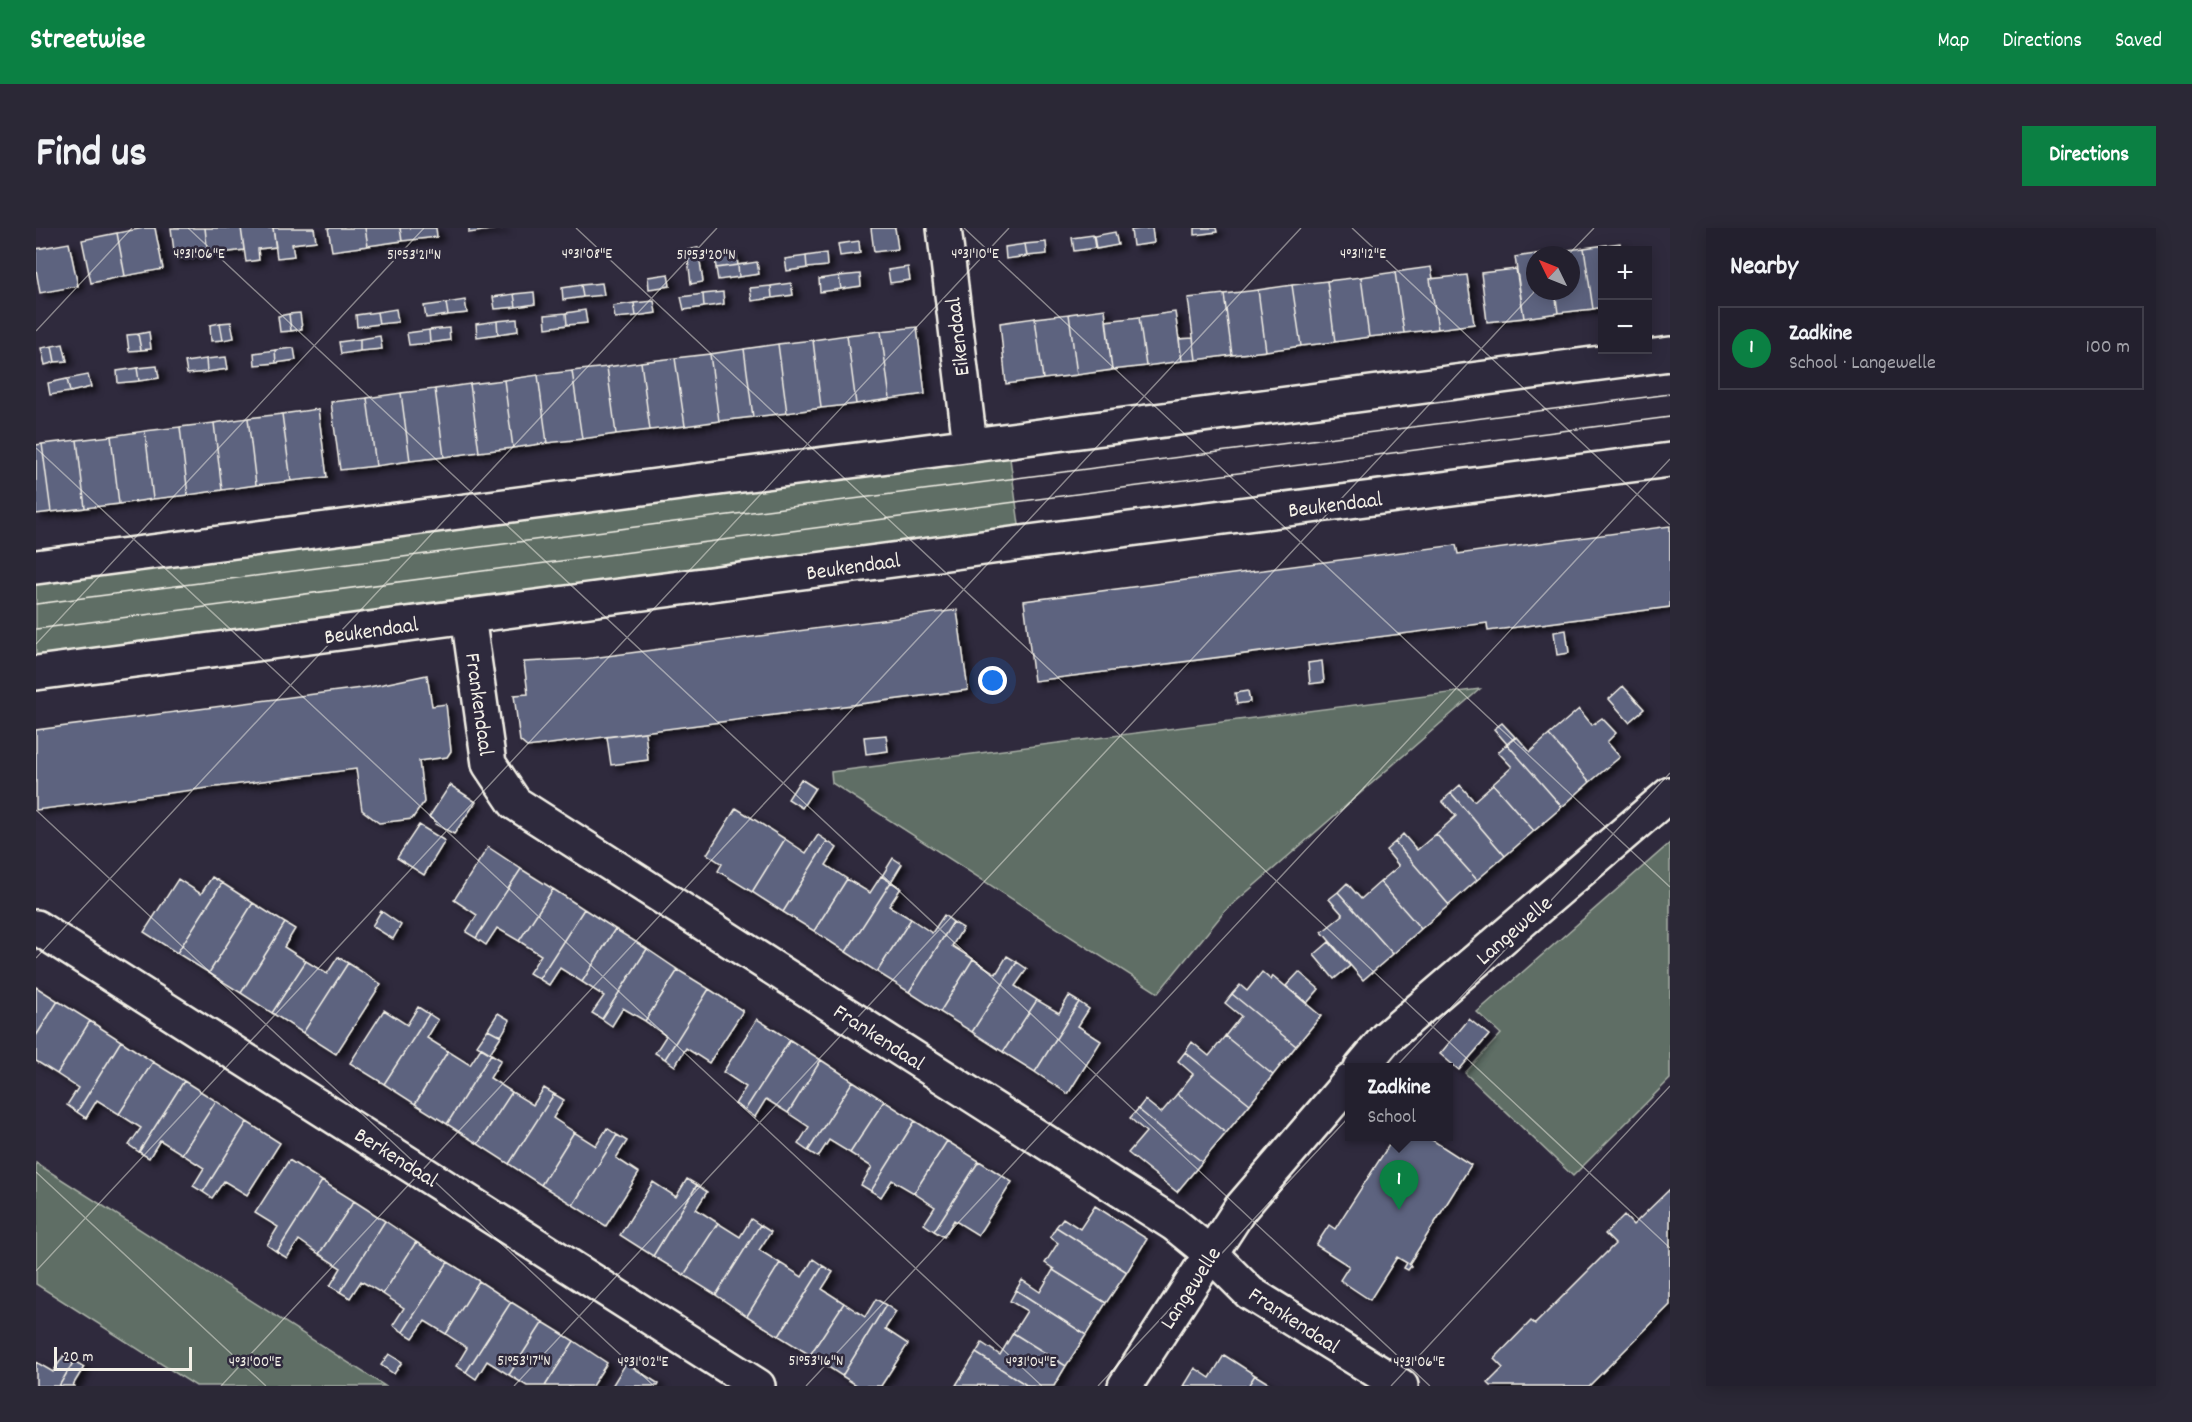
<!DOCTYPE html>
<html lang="en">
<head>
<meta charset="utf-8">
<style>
	body { margin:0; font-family:Dekko,sans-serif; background:#2b2836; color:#f1f3f6 }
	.controls { position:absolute; right:18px; top:18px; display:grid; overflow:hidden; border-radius:0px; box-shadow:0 3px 15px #0003 }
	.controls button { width:54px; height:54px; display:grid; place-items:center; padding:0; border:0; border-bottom:2px solid #403e4a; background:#23202e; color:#f1f3f6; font:30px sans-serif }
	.compass { position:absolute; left:1490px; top:18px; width:54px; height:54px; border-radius:50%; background:#23202e; box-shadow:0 3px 15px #0003; rotate:313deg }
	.scale { position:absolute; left:18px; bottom:15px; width:138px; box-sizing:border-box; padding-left:6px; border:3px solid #f4f1e8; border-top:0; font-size:16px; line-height:21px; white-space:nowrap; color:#f4f1e8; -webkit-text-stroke:4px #2f2a3d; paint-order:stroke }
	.you { position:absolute; left:957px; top:453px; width:21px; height:21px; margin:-15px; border:4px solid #fff; border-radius:50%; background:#1a73e8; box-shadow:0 0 0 9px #1a73e833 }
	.badge { display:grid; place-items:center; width:39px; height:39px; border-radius:50%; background:#0b8043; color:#fff; font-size:20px; font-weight:700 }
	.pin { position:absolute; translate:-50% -50px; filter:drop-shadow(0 2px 3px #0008) }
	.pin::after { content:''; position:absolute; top:32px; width:21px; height:18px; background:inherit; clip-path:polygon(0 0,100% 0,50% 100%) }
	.popup { position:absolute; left:1309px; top:835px; width:108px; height:78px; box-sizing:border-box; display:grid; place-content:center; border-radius:0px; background:#23202e; filter:drop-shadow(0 2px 4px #0005); font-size:20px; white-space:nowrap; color:#a3a3aa }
	.popup b { font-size:22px; color:#f1f3f6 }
	.popup::after { content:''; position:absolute; left:50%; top:100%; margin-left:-12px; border:12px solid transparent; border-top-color:#23202e }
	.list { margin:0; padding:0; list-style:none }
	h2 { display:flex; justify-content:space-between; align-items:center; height:78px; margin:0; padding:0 24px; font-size:26px }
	h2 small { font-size:20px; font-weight:400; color:#a3a3aa }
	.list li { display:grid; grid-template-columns:39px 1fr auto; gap:18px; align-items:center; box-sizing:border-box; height:84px; margin:0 12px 12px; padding:0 12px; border:2px solid #403e4a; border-radius:0px }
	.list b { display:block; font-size:22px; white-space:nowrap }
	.list p { margin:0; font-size:20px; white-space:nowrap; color:#a3a3aa }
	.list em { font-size:20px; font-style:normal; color:#a3a3aa }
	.map { position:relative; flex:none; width:1634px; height:1158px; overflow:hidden; border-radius:0px }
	header { display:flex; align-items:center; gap:36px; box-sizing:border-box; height:84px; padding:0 30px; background:#0b8043; color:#fff }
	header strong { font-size:28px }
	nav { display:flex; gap:33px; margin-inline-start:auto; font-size:21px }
	.intro { display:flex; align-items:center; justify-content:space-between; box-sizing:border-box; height:144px; padding:0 36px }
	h1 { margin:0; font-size:42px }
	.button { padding:15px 27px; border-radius:0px; background:#0b8043; color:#fff; font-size:21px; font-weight:700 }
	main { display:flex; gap:36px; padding:0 36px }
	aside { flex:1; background:#23202e; border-radius:0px; box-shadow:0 3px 15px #0003 }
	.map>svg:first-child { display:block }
</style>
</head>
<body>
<header>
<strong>Streetwise</strong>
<nav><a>Map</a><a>Directions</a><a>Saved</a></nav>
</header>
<div class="intro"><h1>Find us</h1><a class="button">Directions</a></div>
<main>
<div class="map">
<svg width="1634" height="1158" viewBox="0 0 1634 1158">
	<defs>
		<filter id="shadow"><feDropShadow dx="6" dy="4" stdDeviation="3" flood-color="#0009"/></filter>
	</defs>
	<rect width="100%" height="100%" fill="#2f2a3d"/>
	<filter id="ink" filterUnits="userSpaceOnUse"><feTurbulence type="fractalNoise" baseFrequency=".0167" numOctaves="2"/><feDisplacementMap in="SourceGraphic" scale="12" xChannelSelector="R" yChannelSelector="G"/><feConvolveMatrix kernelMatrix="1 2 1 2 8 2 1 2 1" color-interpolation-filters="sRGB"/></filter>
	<g filter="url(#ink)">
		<path fill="#5e6e65" stroke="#a9b0a6" stroke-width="1.5" d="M973,223L984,304L0,433V351Z
			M1444,461L1189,683L1122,765L796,555L795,544Z
			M1634,615V851L1537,948L1429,845L1465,806L1441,784Z
			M0,935L349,1158H160L0,1056Z"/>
		<path fill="#5d637f" stroke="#f4f1e8" stroke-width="1.5" filter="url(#shadow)" d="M108,0H119L127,41L89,48L81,5Z
			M135,0H169L172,27L139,31Z
			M169,0H205L208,22L172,27Z
			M205,0H237L240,19L222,21L223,32L210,34Z
			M237,0H278L280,13L256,16L258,28L241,30Z
			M292,0H329L332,18L296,23Z
			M329,0H364L366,13L332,18Z
			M364,0H400L401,9L366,13Z
			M433,0H468L433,5Z
			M835,0H859L862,21L838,24Z
			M1116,0L1118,15L1097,18L1095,2Z
			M1159,0H1180L1181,4L1159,7Z
			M1079,4L1082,17L1060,21L1058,8Z
			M81,5L89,48L55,55L46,12Z
			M1057,7L1059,20L1038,23L1036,10Z
			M823,13L824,25L804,28L802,16Z
			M1010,14L1011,26L991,28L989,16Z
			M33,15L42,58L4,65L0,42V21Z
			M1584,15L1585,22H1566V79L1557,81L1548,20Z
			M989,16L991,28L970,31L969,19Z
			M662,20L667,54L655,56L651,22Z
			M1548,20L1557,81L1522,85L1519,63H1535V27H1514V24Z
			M700,24L702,37L680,40L679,27Z
			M1514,24V27H1499V63H1519L1522,85L1488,90L1479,29Z
			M790,25L791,38L771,40L770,28Z
			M770,28L771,40L751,43L749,31Z
			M721,34L723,46L703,49L702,37Z
			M702,37L703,49L682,52L680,40Z
			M872,39L874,52L854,55L852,42Z
			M1395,39L1397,51H1394L1402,101L1368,105L1359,44Z
			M1480,41L1488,90L1451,94L1445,45Z
			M1359,44L1368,105L1333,109L1325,49Z
			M632,46L634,58L613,61L612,49Z
			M824,46L825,58L805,61L803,48Z
			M1431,47L1438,96L1402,101L1394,51Z
			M803,48L805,61L784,64L783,51Z
			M1325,49L1333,109L1299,114L1291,53Z
			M1291,53L1299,114L1265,118L1256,57Z
			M566,55L568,67L547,69L545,57Z
			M755,55L757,67L736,70L735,58Z
			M545,57L547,69L527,72L526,60Z
			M1256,57L1265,118L1230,123L1222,62Z
			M735,58L736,70L716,73L714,60Z
			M1222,62L1230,123L1196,127L1188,66Z
			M498,64L499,76L480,79L478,66Z
			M687,64L688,76L668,79L667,66Z
			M478,66L480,79L459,81L457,69Z
			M667,66L668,79L648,82L645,69Z
			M1188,66L1196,127L1160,132L1152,70Z
			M429,72L431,85L412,87L410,75Z
			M618,73L620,85L600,88L598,75Z
			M410,75L412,87L390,90L388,78Z
			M598,75L600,88L579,90L577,78Z
			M360,81L362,94L343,96L341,84Z
			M1069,81L1076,142L1041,147L1033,86Z
			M549,82L551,95L531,97L530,85Z
			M341,84L343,96L321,99L320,87Z
			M1139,84L1146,133L1110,138L1103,89Z
			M264,85L266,101L255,103L253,86Z
			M530,85L531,97L510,100L509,87Z
			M253,86L255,103L244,104L242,88Z
			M1033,86L1041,147L1007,151L999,90Z
			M1103,89L1110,138L1076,142L1070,93Z
			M999,90L1007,151L970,156L964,95Z
			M481,91L482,103L462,106L461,93Z
			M461,93L462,106L441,109L440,96Z
			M195,94L198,110L187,112L184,95Z
			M184,95L187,112L175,113L174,97Z
			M881,99L889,166L854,171L845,103Z
			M413,100L414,112L394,115L393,102Z
			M393,102L394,115L373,117L371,105Z
			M845,103L854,171L820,176L811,107Z
			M113,104L115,121L105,122L102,106Z
			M102,106L105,122L93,123L91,107Z
			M811,107L820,176L785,180L777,112Z
			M344,108L346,121L324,123V111Z
			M1157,110L1160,132L1146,133L1143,111Z
			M324,111V123L305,126L303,114Z
			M777,112L785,180L751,185L742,116Z
			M27,116L31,133L19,134L16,118Z
			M742,116L751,185L717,189L708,121Z
			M16,118L19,134L9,137L5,120Z
			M258,120L260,132L240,135L239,122Z
			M708,121L717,189L683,193L674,126Z
			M239,122L240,135L219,137L218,125Z
			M674,126L683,193L649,198L639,130Z
			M190,129L192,141L171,144L170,131Z
			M639,130L649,198L614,202L605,134Z
			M170,131L171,144L151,146L149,134Z
			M605,134L614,202L580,206L571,139Z
			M121,138L123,150L103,153L101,140Z
			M571,139L580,206L546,211L536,143Z
			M101,140L103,153L82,155L81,143Z
			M536,143L546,211L511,215L502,147Z
			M52,147L55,159L34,164L31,151Z
			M502,147L511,215L477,220L468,152Z
			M31,151L34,164L14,167L12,155Z
			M468,152L477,220L443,224L434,156Z
			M434,156L443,224L408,229L399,161Z
			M399,161L408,229L374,233L365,165Z
			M365,165L374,233L340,238L331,170Z
			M331,170L340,238L304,242L295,174Z
			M282,181L291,249L255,253L246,186Z
			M246,186L255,253L220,257L212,190Z
			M212,190L220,257L186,262L178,195Z
			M178,195L186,262L152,267L144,199Z
			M144,199L152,267L117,271L109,203Z
			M109,203L117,271L83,276L75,208Z
			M75,208L83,276L49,280L41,212Z
			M41,212L49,280L15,284L6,216Z
			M6,216L15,284L0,286V217Z
			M1634,298V379L1452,403L1451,395L998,453L988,373L1420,317L1422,326Z
			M921,382L932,462L491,519L484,513L478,467L492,466L488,434L548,431Z
			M1530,402L1533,425L1521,427L1518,404Z
			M1286,433L1288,454L1274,456L1272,435Z
			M391,447L396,478L410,476L415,523L411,529L383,533L388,574L376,591L343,595L326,582L320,541L0,582V502L333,459Z
			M1587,458L1608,481L1593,494L1573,471Z
			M1212,463L1214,474L1201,476L1199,465Z
			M1543,481L1556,497L1566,490L1580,505L1571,514L1584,529L1554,554L1513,507Z
			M1466,495L1479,509L1471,516L1458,501Z
			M609,504L612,532L575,537L571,509Z
			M850,507L852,523L830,526L828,509Z
			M1513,507L1554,554L1526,579L1471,516L1481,509L1494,524Z
			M1471,516L1526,579L1498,603L1457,556L1476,539L1462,524Z
			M765,551L779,560L766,580L752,571Z
			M1457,556L1498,603L1469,628L1415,565L1424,557L1438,573Z
			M414,557L440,574L418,606L399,596L400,594L393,589Z
			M1415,565L1469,628L1441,652L1400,606L1420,588L1406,573Z
			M700,580L749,611L716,664L682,643L686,636L671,626Z
			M383,597L409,613L388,647L361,630Z
			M1367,606L1381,622L1400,606L1441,652L1413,677L1359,614Z
			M782,607L791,613L747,684L716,664L749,611L770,625Z
			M791,613L801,620L790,637L811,651L778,703L747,684Z
			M1359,614L1413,677L1385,701L1344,654L1363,638L1350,622Z
			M452,619L485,641L440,710L430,704L441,687L418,672Z
			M857,630L866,636L855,654L846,648Z
			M485,641L517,661L483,713L461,700L450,717L440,710Z
			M845,648L855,654L810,724L778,703L811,651L834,665Z
			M176,649L186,655L141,725L108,704L142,651L165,666Z
			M855,654L865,660L853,678L875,691L841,744L810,724Z
			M1344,654L1385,701L1357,726L1302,664L1311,655L1325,671Z
			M186,655L217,675L173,745L141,725Z
			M517,661L548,681L503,751L493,745L505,727L483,713Z
			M1302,664L1357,726L1327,752L1286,704L1307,687L1293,671Z
			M217,675L249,695L205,765L173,745Z
			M548,681L579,701L546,754L524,740L513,757L503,751Z
			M345,683L365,697L357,711L336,698Z
			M908,687L917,694L873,764L841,744L875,691L896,705Z
			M917,694L927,700L916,718L937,731L904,784L873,764Z
			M249,695L259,701L248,719L270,733L236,785L205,765Z
			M579,701L611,721L566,791L556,785L568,768L546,754Z
			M1293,714L1314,738L1298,751L1278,727Z
			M611,721L642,742L609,793L587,780L576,798L566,791Z
			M971,728L981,734L936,804L904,784L937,731L960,746Z
			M302,729L312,735L267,805L236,785L270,733L291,746Z
			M981,734L991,741L979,758L1001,772L967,824L936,804Z
			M312,735L345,756L300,826L267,805Z
			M642,742L673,761L629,831L619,825L630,808L609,793Z
			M1226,744L1235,752L1237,748L1285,788L1260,818L1196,766L1204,757L1211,763Z
			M1263,744L1283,761L1271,775L1250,758Z
			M0,759L22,773L0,808Z
			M673,761L707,783L673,835L650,820L639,838L629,831Z
			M1196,766L1260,818L1237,847L1189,808L1205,788L1189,775Z
			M1033,768L1043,774L999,844L967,824L1001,772L1023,785Z
			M22,773L54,793L21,846L0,833V808Z
			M1043,774L1053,781L1042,798L1065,813L1032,866L999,844Z
			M382,779L393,786L348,856L314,835L348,782L371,797Z
			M462,785L474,792L465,808L452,801Z
			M393,786L402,792L391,810L412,823L379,876L348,856Z
			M721,791L754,812L709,882L699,876L710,859L687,844Z
			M1433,791L1453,807L1423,842L1404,826Z
			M54,793L85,813L41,884L31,877L42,860L21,846Z
			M452,801L465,808L454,825L441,817Z
			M1189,808L1237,847L1214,876L1149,824L1156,814L1173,828Z
			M754,812L785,832L752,885L730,871L719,889L709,882Z
			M85,813L117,834L83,886L61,872L50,890L41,884Z
			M445,820L455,826L411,896L379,876L412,823L434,837Z
			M1149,824L1214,876L1190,905L1141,866L1157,846L1142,833Z
			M455,826L465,832L454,850L476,864L442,916L411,896Z
			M785,832L817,853L772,923L762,916L773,899L752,885Z
			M117,834L148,853L103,924L93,917L105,900L83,886Z
			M148,853L180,873L146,926L124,912L113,930L103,924Z
			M817,853L848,873L814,925L793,912L782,929L772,923Z
			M508,860L518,866L473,936L442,916L476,864L497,877Z
			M518,866L528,872L517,890L538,904L505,957L473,936Z
			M1141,866L1190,905L1166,934L1102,881L1109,872L1125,885Z
			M180,873L211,894L167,964L157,958L168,940L146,926Z
			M848,873L879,893L835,963L825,957L836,939L814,925Z
			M1102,881L1166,934L1141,964L1092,925L1110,904L1094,890Z
			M879,893L911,913L878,965L856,952L845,969L835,963Z
			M211,894L244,915L211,967L188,953L176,970L167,964Z
			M571,900L581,907L537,977L505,957L538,904L560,918Z
			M581,907L591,913L580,930L603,945L570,998L537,977Z
			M1349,908H1390L1435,937L1373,1036L1375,1038L1372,1042L1368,1040L1371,1035L1361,1029L1334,1072L1304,1052L1313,1038L1280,1017L1293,997L1299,1001L1355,914L1348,910Z
			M911,913L943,933L898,1003L888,996L899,979L878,965Z
			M253,932L286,953L241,1024L231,1017L242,999L219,985Z
			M943,933L976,954L942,1007L918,992L908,1009L898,1003Z
			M651,951L661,957L617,1028L584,1007L617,954L640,969Z
			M286,953L318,973L283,1026L263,1012L251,1030L241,1024Z
			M661,957L671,964L660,981L682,995L648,1047L617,1028Z
			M1634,961V1077L1553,1158H1455L1452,1155L1467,1140L1458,1131L1495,1093L1499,1096L1579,1016L1569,1006L1588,987L1597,997Z
			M318,973L349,993L304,1064L294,1058L305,1040L283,1026Z
			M1059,978L1111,1011L1091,1044L1020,999L1027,990L1044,1001Z
			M715,991L724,997L680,1067L648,1047L682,995L704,1009Z
			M349,993L380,1014L347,1066L325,1053L314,1070L304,1064Z
			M724,997L735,1004L723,1022L744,1035L711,1088L680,1067Z
			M1020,999L1091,1044L1070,1075L1017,1042L1018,1041L1009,1035L1022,1015L1014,1009Z
			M380,1014L412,1034L367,1104L357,1097L368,1080L347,1066Z
			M777,1031L787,1038L743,1108L711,1088L744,1035L766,1049Z
			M412,1034L443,1053L410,1106L389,1093L377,1110L367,1104Z
			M787,1038L797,1044L786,1061L808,1075L774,1127L743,1108Z
			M1017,1042L1070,1075L1050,1107L980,1062L986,1052L1004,1064Z
			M443,1053L475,1074L430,1144L420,1138L431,1120L410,1106Z
			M980,1062L1050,1107L1030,1138L977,1105L991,1083L974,1073Z
			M840,1071L850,1077L806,1148L774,1127L808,1075L829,1089Z
			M475,1074L507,1094L473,1147L451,1133L440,1151L430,1144Z
			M850,1077L860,1084L849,1101L872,1116L845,1158H822L806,1148Z
			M507,1094L538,1113L509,1158H491L473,1147Z
			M977,1105L1030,1138L1018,1158H992L940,1125L946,1115L964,1127Z
			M538,1113L571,1135L556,1158H509Z
			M940,1125L992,1158L920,1157Z
			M353,1126L366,1134L358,1146L345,1137Z
			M28,1127L38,1133L23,1158H0V1134L17,1144Z
			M1188,1127L1219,1147L1212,1158H1148L1159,1140L1174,1150Z
			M38,1133L48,1139L37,1157L39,1158H23Z
			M590,1135L623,1156L622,1158H576Z
			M1219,1147L1237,1158H1212Z"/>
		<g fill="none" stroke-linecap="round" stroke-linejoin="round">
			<g stroke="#f4f1e8" stroke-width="38">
				<path id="street" d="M908,0L934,217
					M0,339L1634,126
					M432,388L453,536L479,575L1138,996L1175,1026L1214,1065L1365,1158
					M0,445L1008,312L1634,232
					M0,699L722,1158
					M1325,840L1350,810L1634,566
					M1089,1158L1204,981L1314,853"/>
			</g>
			<use href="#street" stroke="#2f2a3d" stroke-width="33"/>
			<path stroke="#f4f1e8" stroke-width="1.5" d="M0,376L1634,166
				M0,401L1634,189"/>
		</g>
	</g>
	<path fill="none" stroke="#f4f1e8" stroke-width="1.5" stroke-opacity="0.45" d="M152,0L1394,1158M540,0L1634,1020M928,0L1634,659M1316,0L1634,297M1532,27L1558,0M0,103L96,0M0,220L1006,1158M0,416L388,0M0,582L618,1158M0,730L681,0M0,944L230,1158M0,1043L973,0M185,1158L1265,0M478,1158L1499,63M770,1158L1634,231M1062,1158L1634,545M1355,1158L1634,858"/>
	<g text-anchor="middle" stroke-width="5" stroke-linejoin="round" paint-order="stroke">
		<g font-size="22" fill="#f4f1e8" stroke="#2f2a3d">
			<text transform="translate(920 109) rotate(-97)" y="8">Eikendaal</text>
			<text transform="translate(1299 275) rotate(-7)" y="8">Beukendaal</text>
			<text transform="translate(817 337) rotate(-8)" y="8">Beukendaal</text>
			<text transform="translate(335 401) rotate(-8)" y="8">Beukendaal</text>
			<text transform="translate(445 476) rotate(82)" y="8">Frankendaal</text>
			<text transform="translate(1477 701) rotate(-41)" y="8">Langewelle</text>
			<text transform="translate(844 808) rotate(33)" y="8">Frankendaal</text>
			<text transform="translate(361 928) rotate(32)" y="8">Berkendaal</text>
			<text transform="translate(1153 1059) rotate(-57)" y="8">Langewelle</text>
			<text transform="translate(1259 1091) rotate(33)" y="8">Frankendaal</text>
		</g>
	</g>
	<g font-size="15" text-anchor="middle" fill="#f4f1e8" stroke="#2f2a3d" stroke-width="5" stroke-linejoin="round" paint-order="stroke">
		<text x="163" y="30">4°31'06"E</text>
		<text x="551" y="30">4°31'08"E</text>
		<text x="939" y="30">4°31'10"E</text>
		<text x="1327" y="30">4°31'12"E</text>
		<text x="378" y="31">51°53'21"N</text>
		<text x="670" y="31">51°53'20"N</text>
		<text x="488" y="1137">51°53'17"N</text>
		<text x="780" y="1137">51°53'16"N</text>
		<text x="219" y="1138">4°31'00"E</text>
		<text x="607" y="1138">4°31'02"E</text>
		<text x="995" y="1138">4°31'04"E</text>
		<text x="1383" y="1138">4°31'06"E</text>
	</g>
</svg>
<div class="controls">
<button>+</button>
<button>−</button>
</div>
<svg class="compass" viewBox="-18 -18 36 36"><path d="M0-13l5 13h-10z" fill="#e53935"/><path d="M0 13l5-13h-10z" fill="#a3a3aa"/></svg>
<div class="scale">20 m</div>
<div class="you"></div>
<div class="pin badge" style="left:1363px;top:982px">1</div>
<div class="popup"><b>Zadkine</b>School</div>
</div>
<aside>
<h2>Nearby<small></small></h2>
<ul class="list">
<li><span class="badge">1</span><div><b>Zadkine</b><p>School · Langewelle</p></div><em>100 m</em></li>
</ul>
</aside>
</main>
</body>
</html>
